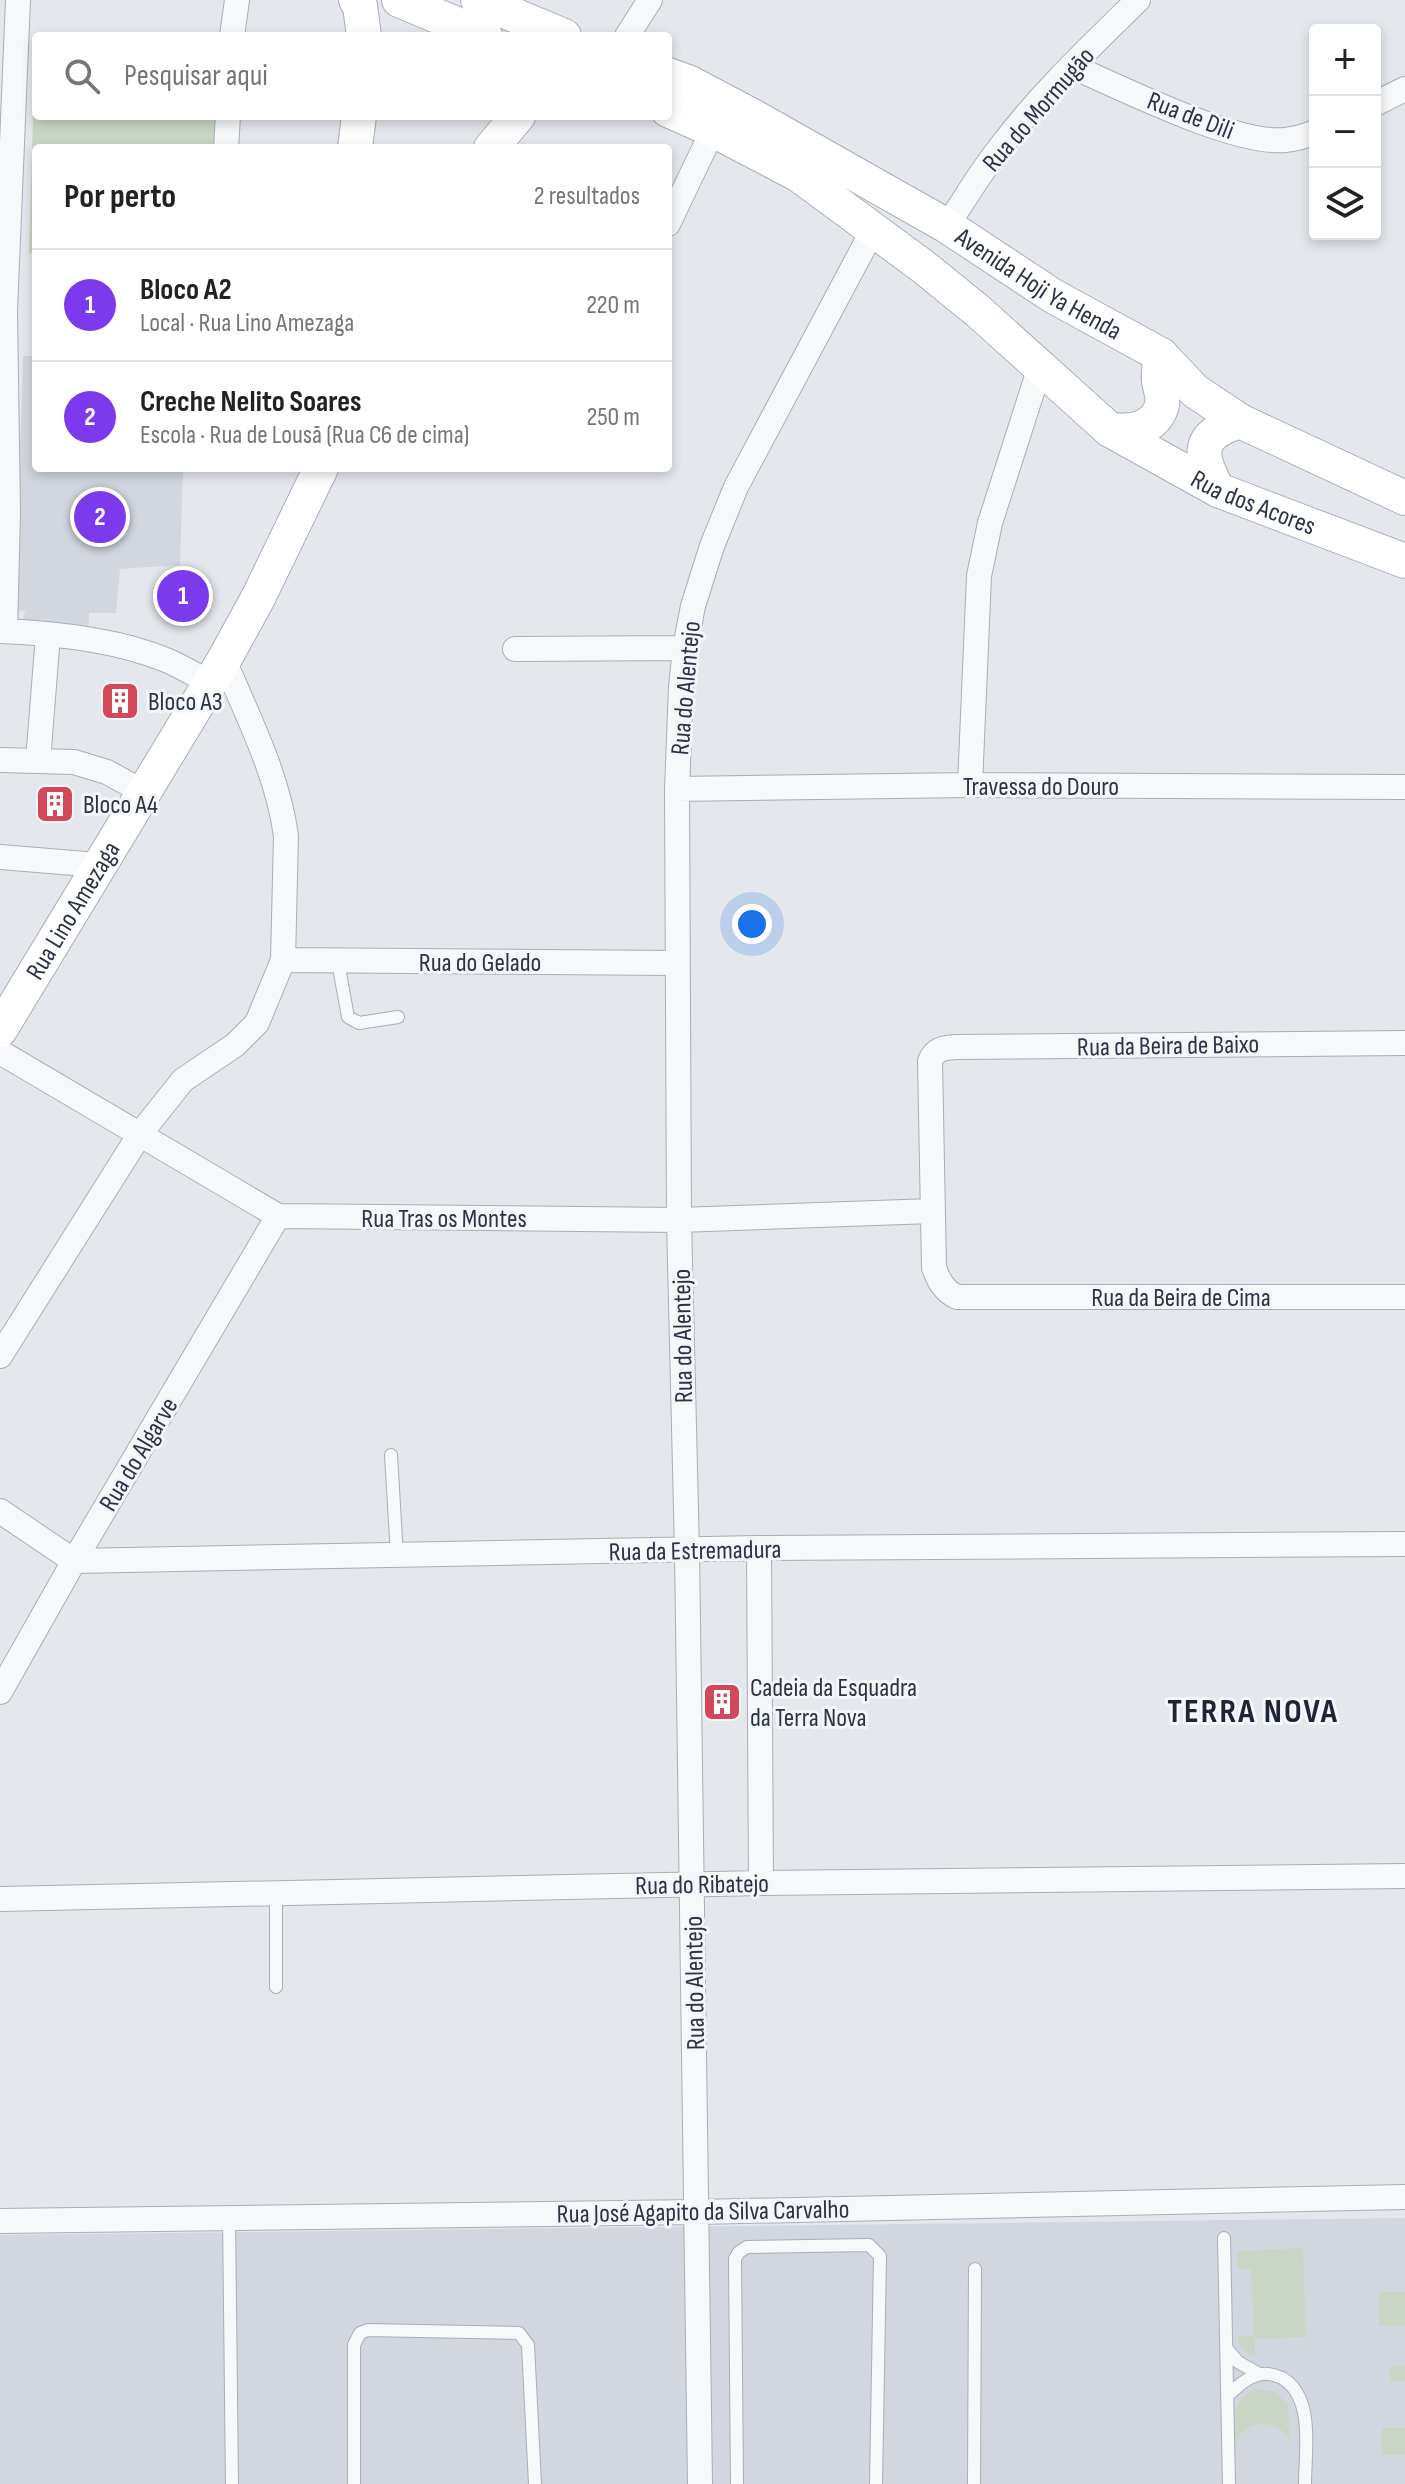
<!DOCTYPE html>
<html lang="pt">
<head>
<meta charset="utf-8">
<style>
	body { margin:0; font-family:"Sofia Sans Condensed",sans-serif; background:#f6f6f6; color:#222 }
	.controls { position:absolute; right:24px; top:24px; display:grid; overflow:hidden; border-radius:8px; box-shadow:0 4px 12px #0003 }
	.controls button { width:72px; height:72px; display:grid; place-items:center; padding:0; border:0; border-bottom:2px solid #e0e0e0; background:#fff; color:#222; font:40px sans-serif }
	.you { position:absolute; left:752px; top:924px; width:28px; height:28px; margin:-20px; border:6px solid #fff; border-radius:50%; background:#1a73e8; box-shadow:0 0 0 12px #1a73e833 }
	.badge { display:grid; place-items:center; width:52px; height:52px; border-radius:50%; background:#7c3aed; color:#fff; font-size:26px; font-weight:700 }
	.pin { position:absolute; translate:-50% -50%; border:4px solid #fff; box-shadow:0 2px 8px #0006 }
	.list { margin:0; padding:0; list-style:none }
	h2 { display:flex; justify-content:space-between; align-items:center; height:104px; margin:0; padding:0 32px; font-size:34px }
	h2 small { font-size:26px; font-weight:400; color:#767676 }
	.list li { display:grid; grid-template-columns:52px 1fr auto; gap:24px; align-items:center; box-sizing:border-box; height:112px; padding:0 32px; border-top:2px solid #e0e0e0 }
	.list b { display:block; font-size:30px; white-space:nowrap }
	.list p { margin:0; font-size:26px; white-space:nowrap; color:#767676 }
	.list em { font-size:26px; font-style:normal; color:#767676 }
	.icon { flex:none; width:44px; height:44px; fill:none; stroke:currentColor; stroke-width:2; stroke-linecap:round; stroke-linejoin:round }
	.map { position:relative; flex:none; width:1405px; height:2484px; overflow:hidden }
	.search { position:absolute; background:#fff; box-shadow:0 4px 12px #0003; left:32px; top:32px; width:640px; height:88px; display:flex; align-items:center; gap:20px; box-sizing:border-box; padding:0 28px; border-radius:8px; color:#767676; font-size:30px }
	.panel { position:absolute; background:#fff; box-shadow:0 4px 12px #0003; left:32px; top:144px; width:640px; height:328px; border-radius:8px }
	.map>svg:first-child { display:block }
</style>
</head>
<body>
<div class="map">
<svg width="1405" height="2484" viewBox="0 0 1405 2484">
	<rect width="100%" height="100%" fill="#e4e7ec"/>
	<path fill="#d2d6de" d="M23,356H36V468H282L183,469L180,565L120,569L116,613H89L88,632L62,623L22,624L25,611L15,610Z
		M1405,2218V2484H0V2235Z"/>
	<path fill="#c9d6c5" d="M35,48L36,116H222L221,148H36V253H29Z
		M1303,2248L1306,2337L1255,2339V2356L1249,2355L1239,2344V2336L1254,2335L1251,2269H1238L1237,2251Z
		M1379,2292H1405V2326H1379Z
		M1390,2366H1405V2381L1390,2382Z
		M1257,2389L1276,2392L1288,2405L1291,2460C1290,2454 1291,2446 1289,2440C1281,2419 1245,2419 1237,2441C1235,2446 1236,2454 1235,2460C1234,2433 1225,2400 1257,2389Z
		M1382,2428H1405V2455H1382Z"/>
	<g fill="none" stroke-linecap="round" stroke-linejoin="round">
		<g stroke="#a9aeb7" stroke-width="14">
			<path id="lane" d="M338,962L348,1017L359,1023L398,1017
				M391,1455L397,1556
				M276,1893V1987
				M229,2216L232,2484
				M1224,2238L1229,2484
				M1226,2348L1238,2362L1259,2374
				M1227,2396C1236,2388 1246,2378 1258,2375C1266,2372 1275,2375 1282,2378C1315,2397 1305,2452 1305,2484
				M354,2484V2345L360,2333L368,2330L519,2333L528,2345L535,2484
				M737,2484L735,2259L739,2252L747,2247L869,2245L880,2256L876,2484
				M974,2484L975,2269"/>
		</g>
		<g stroke="#a9aeb7" stroke-width="26">
			<path id="street" d="M232,36L237,0
				M627,36L650,0
				M1071,66C1120,87 1234,145 1285,140C1295,139 1306,136 1315,132
				M1375,104L1405,89
				M226,148L228,116
				M668,224L713,130
				M947,226C964,200 980,173 999,149C1040,94 1090,47 1138,0
				M0,631C54,633 115,639 166,660C181,666 195,675 210,683
				M5,631L8,512L5,311L18,0
				M515,649L685,648
				M0,760L74,762L107,772L143,792
				M38,761L48,635
				M970,785L979,576L990,523L1040,367
				M677,789L970,785L1405,787
				M0,857L98,865
				M283,960L677,963
				M1405,1043L955,1047C943,1048 935,1049 930,1061L934,1268C939,1281 944,1291 957,1297H1405
				M0,1052L278,1216L679,1220L932,1211
				M0,1356L140,1134L183,1080L235,1045L257,1023L283,960L286,836C278,775 248,717 224,660
				M0,1511L74,1561L759,1548L1405,1544
				M759,1548L761,1883
				M0,1692L74,1561L278,1216
				M0,1899L761,1883L1405,1876
				M0,2221L698,2212L1405,2197
				M700,2484L687,1551L679,1220L677,789L681,687L685,648L693,606L712,546L736,487L873,230"/>
		</g>
		<g stroke="#a9aeb7" stroke-width="36">
			<g id="secondary">
				<path d="M356,0L360,6L364,36"/>
				<path d="M399,0L485,36"/>
				<path d="M478,0L564,36"/>
				<path id="s1" d="M668,75L690,83L756,118L947,226L1053,296L1161,355L1195,391L1240,421L1405,498"/>
				<path id="s2" d="M668,110L713,130L799,175L925,268L979,312L1110,430L1218,490L1405,561"/>
				<path d="M355,148L359,116"/>
				<path d="M491,148L518,116"/>
				<path d="M1110,430C1130,432 1155,430 1162,405C1164,397 1160,389 1159,381C1158,373 1160,364 1161,355"/>
				<path d="M1218,490C1198,454 1196,435 1240,421"/>
				<path id="s3" d="M0,1030L224,660L258,598L321,468"/>
			</g>
		</g>
		<use href="#lane" stroke="#f7f8fa" stroke-width="12"/>
		<use href="#street" stroke="#f7f8fa" stroke-width="24"/>
		<use href="#secondary" stroke="#fff" stroke-width="34"/>
	</g>
	<defs>
		<g id="building-square" transform="scale(2)"><rect x="-9" y="-9" width="18" height="18" rx="4" fill="#d1495b" stroke="#f4f6f9"/><path d="M-4-6H4V6H1V3H-1V6H-4ZM-2.5-4.3h1.7v1.8h-1.7ZM.8-4.3h1.7v1.8H.8ZM-2.5-1h1.7V.8h-1.7ZM.8-1h1.7V.8H.8Z" fill="#fff"/></g>
	</defs>
	<g fill-rule="evenodd">
		<use href="#building-square" x="120" y="701"/>
		<use href="#building-square" x="55" y="804"/>
		<use href="#building-square" x="722" y="1702"/>
	</g>
	<g text-anchor="middle" stroke-width="6" stroke-linejoin="round" paint-order="stroke">
		<g font-size="26" fill="#2b3445" stroke="#f4f6f9">
			<text transform="translate(1038 109) rotate(-49)" y="9">Rua do Mormugão</text>
			<text transform="translate(1191 115) rotate(21)" y="9">Rua de Dili</text>
			<text dy="9" stroke="none"><textPath href="#s1" startOffset="426">Avenida Hoji Ya Henda</textPath></text>
			<text dy="9" stroke="none"><textPath href="#s2" startOffset="710">Rua dos Acores</textPath></text>
			<text transform="translate(685 688) rotate(-85)" y="9">Rua do Alentejo</text>
			<text x="1041" y="795">Travessa do Douro</text>
			<text dy="9" stroke="none"><textPath href="#s3" startOffset="140">Rua Lino Amezaga</textPath></text>
			<text x="480" y="971">Rua do Gelado</text>
			<text transform="translate(1168 1045) rotate(-1)" y="9">Rua da Beira de Baixo</text>
			<text x="444" y="1227">Rua Tras os Montes</text>
			<text x="1181" y="1306">Rua da Beira de Cima</text>
			<text transform="translate(682 1336) rotate(-91)" y="9">Rua do Alentejo</text>
			<text transform="translate(138 1454) rotate(-59)" y="9">Rua do Algarve</text>
			<text transform="translate(695 1550) rotate(-1)" y="9">Rua da Estremadura</text>
			<text transform="translate(702 1884) rotate(-1)" y="9">Rua do Ribatejo</text>
			<text transform="translate(694 1983) rotate(-91)" y="9">Rua do Alentejo</text>
			<text transform="translate(703 2211) rotate(-1)" y="9">Rua José Agapito da Silva Carvalho</text>
		</g>
		<g font-size="26" fill="#2b3445" stroke="#f4f6f9" text-anchor="start">
			<text x="148" y="710">Bloco A3</text>
			<text x="83" y="813">Bloco A4</text>
			<text x="750" y="1696">Cadeia da Esquadra<tspan x="750" dy="30">da Terra Nova</tspan></text>
		</g>
		<g font-size="34" font-weight="bold" letter-spacing="2" fill="#1d2536" stroke="#f4f6f9">
			<text x="1253" y="1722">TERRA NOVA</text>
		</g>
	</g>
</svg>
<div class="controls">
<button>+</button>
<button>−</button>
<button><svg class="icon" aria-label="layers" viewBox="0 0 24 24"><path d="M12 4l9 5-9 5-9-5zM3 14l9 5 9-5"/></svg></button>
</div>
<div class="you"></div>
<div class="pin badge" style="left:183px;top:596px">1</div>
<div class="pin badge" style="left:100px;top:517px">2</div>
<div class="search"><svg class="icon" aria-label="search" viewBox="0 0 24 24"><circle cx="10" cy="10" r="6"/><path d="M15 15l6 6"/></svg>Pesquisar aqui</div>
<section class="panel">
<h2>Por perto<small>2 resultados</small></h2>
<ul class="list">
<li><span class="badge">1</span><div><b>Bloco A2</b><p>Local · Rua Lino Amezaga</p></div><em>220 m</em></li>
<li><span class="badge">2</span><div><b>Creche Nelito Soares</b><p>Escola · Rua de Lousã (Rua C6 de cima)</p></div><em>250 m</em></li>
</ul>
</section>
</div>
</body>
</html>
